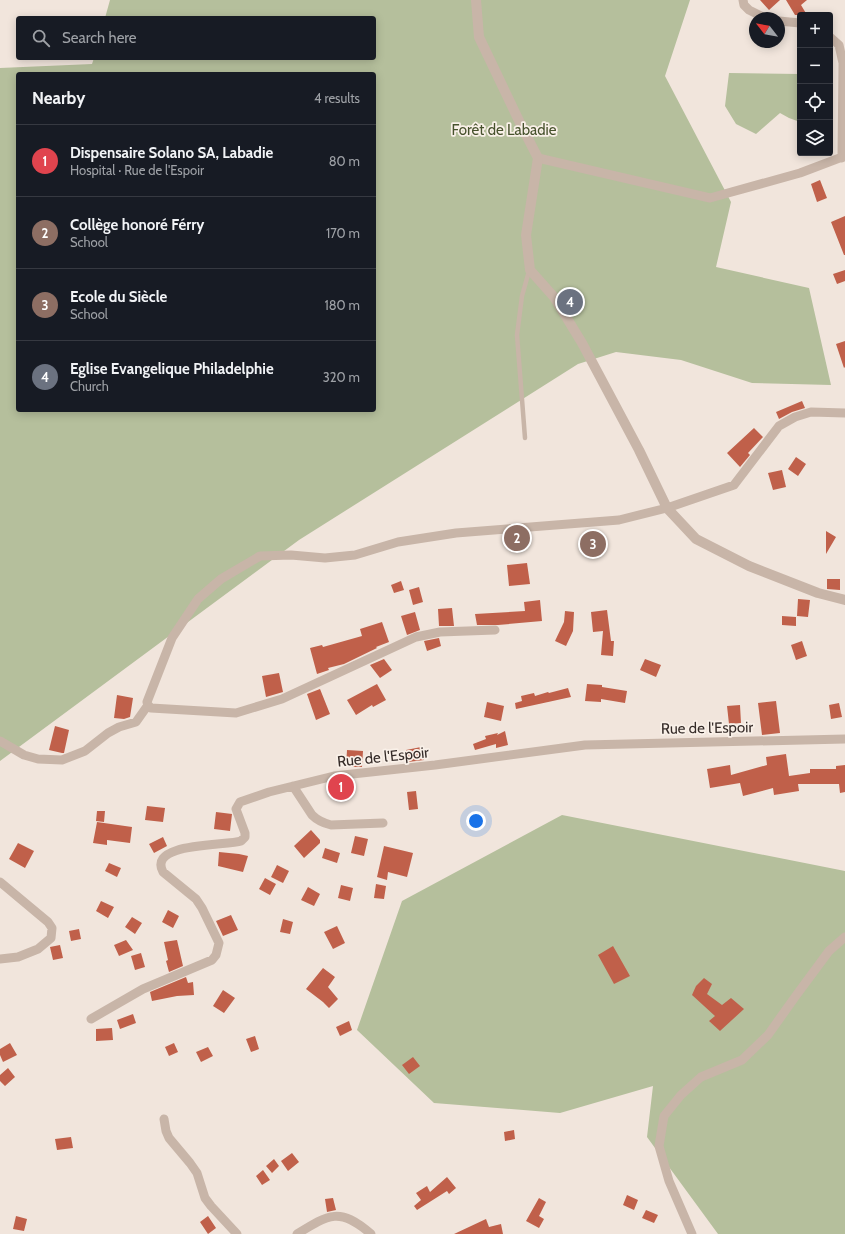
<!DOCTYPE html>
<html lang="en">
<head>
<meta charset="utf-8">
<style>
	body { margin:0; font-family:Cabin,sans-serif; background:#242831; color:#f1f3f6 }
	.controls { position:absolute; right:12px; top:12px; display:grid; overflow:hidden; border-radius:4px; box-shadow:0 2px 10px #0003 }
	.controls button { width:36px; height:36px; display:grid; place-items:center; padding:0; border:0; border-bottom:1px solid #363941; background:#171b24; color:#f1f3f6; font:20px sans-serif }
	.compass { position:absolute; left:749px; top:12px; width:36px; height:36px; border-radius:50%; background:#171b24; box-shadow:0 2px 10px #0003; rotate:301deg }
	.you { position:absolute; left:476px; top:821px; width:14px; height:14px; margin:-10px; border:3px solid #fff; border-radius:50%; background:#1a73e8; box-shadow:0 0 0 6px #1a73e833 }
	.badge { display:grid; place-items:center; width:26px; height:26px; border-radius:50%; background:#92abae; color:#fff; font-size:13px; font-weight:700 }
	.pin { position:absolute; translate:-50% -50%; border:2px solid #fff; box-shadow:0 1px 4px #0006 }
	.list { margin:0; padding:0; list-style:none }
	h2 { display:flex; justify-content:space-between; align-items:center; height:52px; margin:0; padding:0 16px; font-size:17px }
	h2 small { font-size:13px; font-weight:400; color:#9ea1a6 }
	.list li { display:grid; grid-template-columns:26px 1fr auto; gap:12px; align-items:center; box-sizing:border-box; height:72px; padding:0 16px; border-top:1px solid #363941 }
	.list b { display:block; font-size:15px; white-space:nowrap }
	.list p { margin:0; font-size:13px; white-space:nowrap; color:#9ea1a6 }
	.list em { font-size:13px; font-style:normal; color:#9ea1a6 }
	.icon { flex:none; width:22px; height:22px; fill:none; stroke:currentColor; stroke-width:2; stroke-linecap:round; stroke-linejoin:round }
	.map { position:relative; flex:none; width:845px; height:1234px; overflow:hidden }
	.search { position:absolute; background:#171b24; box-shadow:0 2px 10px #0003; left:16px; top:16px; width:360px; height:44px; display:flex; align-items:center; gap:10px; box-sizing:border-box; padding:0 14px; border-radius:4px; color:#9ea1a6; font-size:15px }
	.panel { position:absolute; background:#171b24; box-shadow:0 2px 10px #0003; left:16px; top:72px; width:360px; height:340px; border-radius:4px }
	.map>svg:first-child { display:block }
</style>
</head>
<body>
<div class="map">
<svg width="845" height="1234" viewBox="0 0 845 1234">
	<rect width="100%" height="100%" fill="#f1e5dc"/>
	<path fill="#b5bf9c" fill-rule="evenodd" d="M110,0H690L665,76L731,202L716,267L809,288L831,385L752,383L681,360L616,352L578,364L299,540L0,761V68L92,64L94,58H374V18H105ZM18,74H374V410H18Z
		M729,73L800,74V122L789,118L780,113L756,134L736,124L725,106Z
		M562,815L845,871V1234H718L647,1137L653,1086L560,1113L434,1103L357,1030L402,901Z"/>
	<path fill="#c0604a" d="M760,0H780L769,10Z
		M786,0H807L801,5L807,15H795Z
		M820,180L827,198L817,202L811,184Z
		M845,216V255H844L831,222Z
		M845,270V281L837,284L833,274Z
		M845,341V367L844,368L836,344Z
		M802,401L805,408L792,412L779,419L776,412Z
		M754,428L763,437L748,453L750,455L740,467L727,453Z
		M796,457L806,464L798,476L788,469Z
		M782,470L786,487L773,490L768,473Z
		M826,531L836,537L826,554Z
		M527,563L530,584L509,586L507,565Z
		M827,579H840V590L827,589Z
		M401,581L404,590L394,593L391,585Z
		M419,587L423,602L413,605L409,590Z
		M798,599L810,600L808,617L797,616Z
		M540,600L542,621L498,625H477L475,614L525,611L524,602Z
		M452,608L454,626H439L438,609Z
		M607,610L611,641H614L613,656L601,655L603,631L593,632L591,612Z
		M565,611L574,612L573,631L566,646L555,641L564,622Z
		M415,612L420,630L407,635L401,616Z
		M782,616L796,617V626L782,625Z
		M382,622L389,642L376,647L377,648L344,664L328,668L329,670L317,674L310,648L322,645L323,647L362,636L360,629Z
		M439,638L441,646L427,651L424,641Z
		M802,641L807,656L796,660L791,645Z
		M384,659L392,670L380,678L370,665Z
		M645,659L661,665L656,677L640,670Z
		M279,673L283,692L266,697L262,676Z
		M377,684L386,700L373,707L372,705L356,715L347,700Z
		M587,684L602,685V687L627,691L625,703L601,699V702L585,701Z
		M568,688L571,697L516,709L515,703L522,701L521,696L534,693L535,696L548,692L549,693Z
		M320,689L330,714L316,720L307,694Z
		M117,695L133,698L130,717L124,719L114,718Z
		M776,701L780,733L762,735L758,703Z
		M487,702L504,706L501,721L484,717Z
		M839,703L842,717L831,719L829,705Z
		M740,705L741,723L729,724L727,706Z
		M55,726L69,730L64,753H62L49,750Z
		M505,731L508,745L496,748V744L475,750L473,744L486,739L485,736L498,733L497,735Z
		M421,747L424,760L408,762L406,750Z
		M347,750L363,751L362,767H346Z
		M786,754L789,776L810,773V769H836V766L845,765V792L840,793L839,784H798L799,791L774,795L773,788L743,796L740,783L710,788L707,769L730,765L731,775L767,765L766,757Z
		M416,791L418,809L409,810L407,792Z
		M147,806L165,808L163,822L145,820Z
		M97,811H105L104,822L96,821Z
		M216,812L232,814L230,831L214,829Z
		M97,822L132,827L130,843L107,840V845L93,843Z
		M311,830L320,840V843L304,858L294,846Z
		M355,836L368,839L364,856L351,853Z
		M163,837L167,846L154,853L149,844Z
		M18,843L34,851L25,868L9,859Z
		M384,846L413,853L407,877L388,872L387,880L377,877Z
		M325,848L340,853L337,863L322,858Z
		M219,852L239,854L248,856L243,872L218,866Z
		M109,863L121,868L117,877L105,871Z
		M277,865L289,871L283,883L271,877Z
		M265,878L276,884L270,895L259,889Z
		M376,884L386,886L384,899L374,898Z
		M341,885L353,888L350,901L338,898Z
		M308,887L320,894L314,906L301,900Z
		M101,901L114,907L108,918L96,911Z
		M168,910L179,916L173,928L162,922Z
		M231,915L238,930L223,936L216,921Z
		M132,917L142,923L135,934L125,927Z
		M283,919L293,922L290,934L280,932Z
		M337,926L345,943L333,949L324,932Z
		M79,929L81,939L71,941L69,931Z
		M126,940L133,950L119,956L114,945Z
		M177,940L183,966L169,972L166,961L168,960L164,942Z
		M60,945L63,958L53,960L50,947Z
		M613,946L630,976L614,984L598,955Z
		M141,953L145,967L135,970L131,956Z
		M323,968L335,977L328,987L338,999L329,1008L323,1002L306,989Z
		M186,977L188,983L193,982L194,995L177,996L152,1001L150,992Z
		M704,978L712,984L707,994L722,1005L731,998L744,1009L720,1031L709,1021L715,1016L692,995L696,986Z
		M223,990L235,998L224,1013L213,1006Z
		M133,1014L136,1023L120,1029L117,1020Z
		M349,1021L352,1030L340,1036L336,1027Z
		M112,1028L113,1040L96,1041V1029Z
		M255,1036L259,1049L251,1052L246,1039Z
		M10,1043L17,1055L3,1062L0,1055V1049Z
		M174,1043L178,1052L169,1056L165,1047Z
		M208,1047L213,1056L201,1062L196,1052Z
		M413,1057L420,1066L409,1074L402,1065Z
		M8,1068L15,1077L5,1086L0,1081V1075Z
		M514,1130L515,1139L505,1141L504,1132Z
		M71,1137L73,1148L57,1150L55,1139Z
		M292,1153L299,1162L288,1171L281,1161Z
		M274,1159L279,1166L272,1173L266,1166Z
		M263,1170L270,1180L262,1185L256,1176Z
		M447,1177L456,1188L449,1194L447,1191L417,1210L414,1206L421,1200L416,1193L427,1186L430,1192Z
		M627,1195L638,1200L634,1210L623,1205Z
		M333,1198L336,1210L327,1212L325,1199Z
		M539,1198L546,1202L539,1216L544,1219L539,1228L526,1221Z
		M646,1210L658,1215L654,1223L642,1218Z
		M16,1216L27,1219L24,1231L13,1229Z
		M208,1216L216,1228L208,1234L200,1222Z
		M486,1219L489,1227L501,1224L503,1234H454Z"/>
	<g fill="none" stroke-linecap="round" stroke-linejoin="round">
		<path stroke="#c8b5a8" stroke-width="4.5" d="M525,438L517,335L522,296L529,271"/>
		<path stroke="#c8b5a8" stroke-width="9" d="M743,0L744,5L749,10L765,18
			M779,21L800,23
			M830,37L839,45L843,63L842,158
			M538,158L710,198L800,173L845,156
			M495,630L440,632L416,637L282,699L236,713L151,708L148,705L147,702L172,638L198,599L221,579L260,556L291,555L325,558L355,555L398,542L456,533L619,520L667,508L734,485L779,426L795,417L811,412L845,413
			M0,741L24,755L38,759L62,760L85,751L108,733L119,727L136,722L148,705
			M293,786L312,815C317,820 323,823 331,825L383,823
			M0,882L48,922L52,928L51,938L38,949L18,957L0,959
			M91,1019L143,989L212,960L216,955L219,943L202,908L196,899L163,872C147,842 227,846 241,841L245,837V833L236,809L240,802L269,792L334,776L435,765L585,745L845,739
			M164,1119L166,1131L169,1138L190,1163L197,1173L205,1198L211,1206L237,1234
			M297,1234C329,1214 340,1207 371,1234
			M692,1234L669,1181L659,1146L664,1116L681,1095L701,1077L742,1060L768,1035L795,997L829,951L845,937"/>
		<path stroke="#c8b5a8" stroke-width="10" d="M476,0L479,37L521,125L538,158L526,235L530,270L554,297L582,343L639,450L667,508L696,539L749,566L818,593L845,600"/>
	</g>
	<g text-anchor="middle" stroke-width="3.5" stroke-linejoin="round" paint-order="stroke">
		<g font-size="15" fill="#47522d" stroke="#f9f0e8">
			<text x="504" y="135">Forêt de Labadie</text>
		</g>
		<g font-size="15" fill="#352b28" stroke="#f9f0e8">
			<text transform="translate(707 728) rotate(-1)" y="5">Rue de l'Espoir</text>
			<text transform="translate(383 757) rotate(-6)" y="5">Rue de l'Espoir</text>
		</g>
	</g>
</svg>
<div class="controls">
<button>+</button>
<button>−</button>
<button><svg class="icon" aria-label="locate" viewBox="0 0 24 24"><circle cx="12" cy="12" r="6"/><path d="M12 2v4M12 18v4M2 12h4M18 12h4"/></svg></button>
<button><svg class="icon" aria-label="layers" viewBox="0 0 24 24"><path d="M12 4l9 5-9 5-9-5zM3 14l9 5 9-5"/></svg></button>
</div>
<svg class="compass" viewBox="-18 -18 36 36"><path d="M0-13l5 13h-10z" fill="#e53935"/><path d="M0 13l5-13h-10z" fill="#9ea1a6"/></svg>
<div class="you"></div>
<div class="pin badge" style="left:341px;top:787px;background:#e0444e">1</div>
<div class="pin badge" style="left:517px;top:538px;background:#8d6e63">2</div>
<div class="pin badge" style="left:593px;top:544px;background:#8d6e63">3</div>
<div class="pin badge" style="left:570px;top:302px;background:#6b7280">4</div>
<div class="search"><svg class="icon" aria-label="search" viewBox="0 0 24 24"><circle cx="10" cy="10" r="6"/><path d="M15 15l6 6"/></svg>Search here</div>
<section class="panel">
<h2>Nearby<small>4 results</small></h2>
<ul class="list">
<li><span class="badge" style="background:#e0444e">1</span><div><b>Dispensaire Solano SA, Labadie</b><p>Hospital · Rue de l'Espoir</p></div><em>80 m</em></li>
<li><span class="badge" style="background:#8d6e63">2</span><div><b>Collège honoré Férry</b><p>School</p></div><em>170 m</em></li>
<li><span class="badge" style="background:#8d6e63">3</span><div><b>Ecole du Siècle</b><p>School</p></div><em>180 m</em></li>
<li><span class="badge" style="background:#6b7280">4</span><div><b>Eglise Evangelique Philadelphie</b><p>Church</p></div><em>320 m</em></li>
</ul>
</section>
</div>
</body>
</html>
